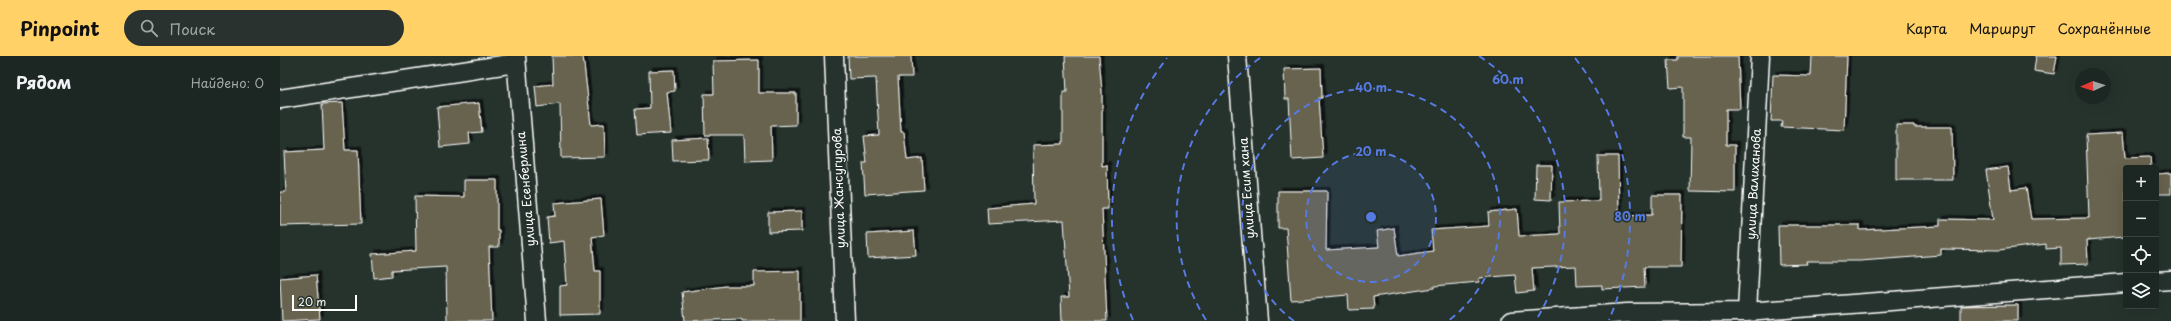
<!DOCTYPE html>
<html lang="ru">
<head>
<meta charset="utf-8">
<style>
	body { margin:0; font-family:"Playpen Sans",sans-serif; background:#29322f; color:#f1f3f6 }
	.controls { position:absolute; right:12px; bottom:12px; display:grid; overflow:hidden; border-radius:4px; box-shadow:0 4px 16px #0002 }
	.controls button { width:36px; height:36px; display:grid; place-items:center; padding:0; border:0; border-bottom:1px solid #3a4340; background:#1c2622; color:#f1f3f6; font:20px sans-serif }
	.compass { position:absolute; left:1795px; top:12px; width:36px; height:36px; border-radius:50%; background:#1c2622; box-shadow:0 4px 16px #0002; rotate:267deg }
	.scale { position:absolute; left:12px; bottom:10px; width:65px; box-sizing:border-box; padding-left:4px; border:2px solid #fff; border-top:0; font-size:11px; line-height:14px; white-space:nowrap; color:#fff; -webkit-text-stroke:3px #26332d; paint-order:stroke }
	.list { margin:0; padding:0; list-style:none }
	h2 { display:flex; justify-content:space-between; align-items:center; height:52px; margin:0; padding:0 16px; font-size:17px }
	h2 small { font-size:13px; font-weight:400; color:#a0a5a5 }
	.icon { flex:none; width:22px; height:22px; fill:none; stroke:currentColor; stroke-width:2; stroke-linecap:round; stroke-linejoin:round }
	.map { position:relative; flex:none; width:1891px; height:265px; overflow:hidden }
	header { display:flex; align-items:center; gap:24px; box-sizing:border-box; height:56px; padding:0 20px; background:#ffd166; color:#111 }
	header strong { font-size:19px }
	nav { display:flex; gap:22px; margin-inline-start:auto; font-size:14px }
	.search { width:280px; height:36px; background:#29322f; display:flex; align-items:center; gap:10px; box-sizing:border-box; padding:0 14px; border-radius:22px; color:#a0a5a5; font-size:15px }
	main { display:flex }
	aside { flex:1; background:#1c2622 }
	.map>svg:first-child { display:block }
</style>
</head>
<body>
<header>
<strong>Pinpoint</strong>
<div class="search"><svg class="icon" aria-label="search" viewBox="0 0 24 24"><circle cx="10" cy="10" r="6"/><path d="M15 15l6 6"/></svg>Поиск</div>
<nav><a>Карта</a><a>Маршрут</a><a>Сохранённые</a></nav>
</header>
<main>
<aside>
<h2>Рядом<small>Найдено: 0</small></h2>
<ul class="list">
</ul>
</aside>
<div class="map">
<svg width="1891" height="265" viewBox="0 0 1891 265">
	<defs>
		<filter id="shadow"><feDropShadow dx="3.5" dy="-3.5" stdDeviation="0" flood-color="#0009"/></filter>
	</defs>
	<rect width="100%" height="100%" fill="#26332d"/>
	<filter id="ink" filterUnits="userSpaceOnUse"><feTurbulence type="fractalNoise" baseFrequency=".025" numOctaves="2"/><feDisplacementMap in="SourceGraphic" scale="8" xChannelSelector="R" yChannelSelector="G"/><feConvolveMatrix kernelMatrix="1 2 1 2 8 2 1 2 1" color-interpolation-filters="sRGB"/></filter>
	<g filter="url(#ink)">
		<path fill="#676450" stroke="#fff" filter="url(#shadow)" d="M272,0H303L311,69L324,68L325,101L281,102L280,48L257,51L255,30L273,28Z
			M568,0H631L632,21H618L621,76H624L627,104L642,102L644,134L585,138L583,107H587L584,80L599,79L596,22L569,23Z
			M785,0H819L822,36V110L827,109L828,153H822L827,265H782L781,241H789L784,164L708,168L707,152L754,148L753,89L783,88V36H787Z
			M1398,0H1458L1460,53H1446V89H1455V136L1410,135L1411,81H1403V31L1390,32L1388,4H1398Z
			M1532,0H1567L1564,74L1501,71L1502,65H1491L1493,19L1531,20Z
			M1756,0H1777L1774,18L1754,15Z
			M479,4V37H516V69L491,70L492,104L465,105L464,79H425L424,38H434L433,5Z
			M1041,12L1042,42H1039L1043,102L1012,104L1009,43H1005L1004,13Z
			M394,14L395,35L387,36L391,77L357,79L355,53L370,52L369,15Z
			M62,47L65,94H78L81,168L0,170V136H6L4,96L44,94L42,48Z
			M199,47L202,76L189,77L190,88L160,91L157,51Z
			M1616,69H1634V71H1672L1673,124H1616Z
			M1843,77L1845,102L1870,101L1871,112H1846V191L1844,181L1807,184L1808,208L1781,209V192L1766,193V188L1719,194L1661,193V199L1580,205H1526L1527,208L1499,209L1498,169H1580V174L1660,170V163L1713,164L1706,114L1728,111L1731,134L1746,132L1751,163L1809,162L1806,79Z
			M428,82L429,104L393,105L392,84Z
			M1318,100H1338L1339,160L1372,159V139H1402L1401,211H1364L1365,231L1322,233V229L1297,230L1296,210L1252,212L1254,235L1237,237L1235,219L1199,222V226L1154,230V232L1093,241L1094,253L1069,254L1068,239L1011,244L1006,172H998V135H1047L1046,194L1099,191L1097,175L1114,172L1118,200L1153,195L1151,174L1209,170L1208,156L1237,153L1239,180L1280,178L1279,146L1319,145Z
			M1256,109H1272L1271,144L1255,143Z
			M1891,117V138H1876V118Z
			M184,124H217V174H219V191H209L212,265H167L166,211L112,214V220L94,222L92,198L136,195L135,140L184,141Z
			M321,143L324,179L312,181L315,215H320V258L280,259V230L287,229L284,185L269,187L267,161L275,160L274,147Z
			M522,155V175L488,176V156Z
			M634,175L636,199L588,202L587,178Z
			M520,215V265H462V263L405,265L402,236L446,230H474V216Z
			M36,219L40,263L2,265L0,222Z
			M1738,249V265H1681V250Z"/>
		<g fill="none" stroke-linecap="round" stroke-linejoin="round">
			<g stroke="#fff" stroke-width="21">
				<path id="minor" d="M236,0L257,265
					M554,0L565,265
					M957,0L978,265
					M0,43L236,7
					M1876,225L1891,224
					M1467,256L1480,0
					M1231,265L1347,257L1467,256L1846,227"/>
			</g>
			<use href="#minor" stroke="#26332d" stroke-width="18"/>
		</g>
	</g>
	<circle cx="1091" cy="161" r="65" fill="#567ae2" fill-opacity=".12"/>
	<g fill="none" stroke="#567ae2" stroke-width="2" stroke-dasharray="7 5">
		<circle cx="1091" cy="161" r="65"/>
		<path d="M1014 265A129 129 0 1 1 1168 265"/>
		<path d="M926 264A194 194 0 0 1 983 0M1199 0A194 194 0 0 1 1256 264"/>
		<path d="M853 264A259 259 0 0 1 887 2M1295 2A259 259 0 0 1 1329 264"/>
	</g>
	<g text-anchor="middle" stroke-width="3" stroke-linejoin="round" paint-order="stroke">
		<g font-size="12" fill="#fff" stroke="#26332d">
			<text transform="translate(1474 128) rotate(-87)" y="4">улица Валиханова</text>
			<text transform="translate(559 132) rotate(-92)" y="4">улица Жансугурова</text>
			<text transform="translate(967 132) rotate(-94)" y="4">улица Есим хана</text>
			<text transform="translate(246 133) rotate(-95)" y="4">улица Есенберлина</text>
		</g>
	</g>
	<circle cx="1091" cy="161" r="6" fill="#567ae2" stroke="#26332d" stroke-width="2"/>
	<g font-size="12" text-anchor="middle" font-weight="bold" fill="#567ae2" stroke="#26332d" stroke-width="3" stroke-linejoin="round" paint-order="stroke">
		<text x="1228" y="28">60 m</text>
		<text x="1091" y="36">40 m</text>
		<text x="1091" y="100">20 m</text>
		<text x="1350" y="165">80 m</text>
	</g>
</svg>
<div class="controls">
<button>+</button>
<button>−</button>
<button><svg class="icon" aria-label="locate" viewBox="0 0 24 24"><circle cx="12" cy="12" r="6"/><path d="M12 2v4M12 18v4M2 12h4M18 12h4"/></svg></button>
<button><svg class="icon" aria-label="layers" viewBox="0 0 24 24"><path d="M12 4l9 5-9 5-9-5zM3 14l9 5 9-5"/></svg></button>
</div>
<svg class="compass" viewBox="-18 -18 36 36"><path d="M0-13l5 13h-10z" fill="#e53935"/><path d="M0 13l5-13h-10z" fill="#a0a5a5"/></svg>
<div class="scale">20 m</div>
</div>
</main>
</body>
</html>
